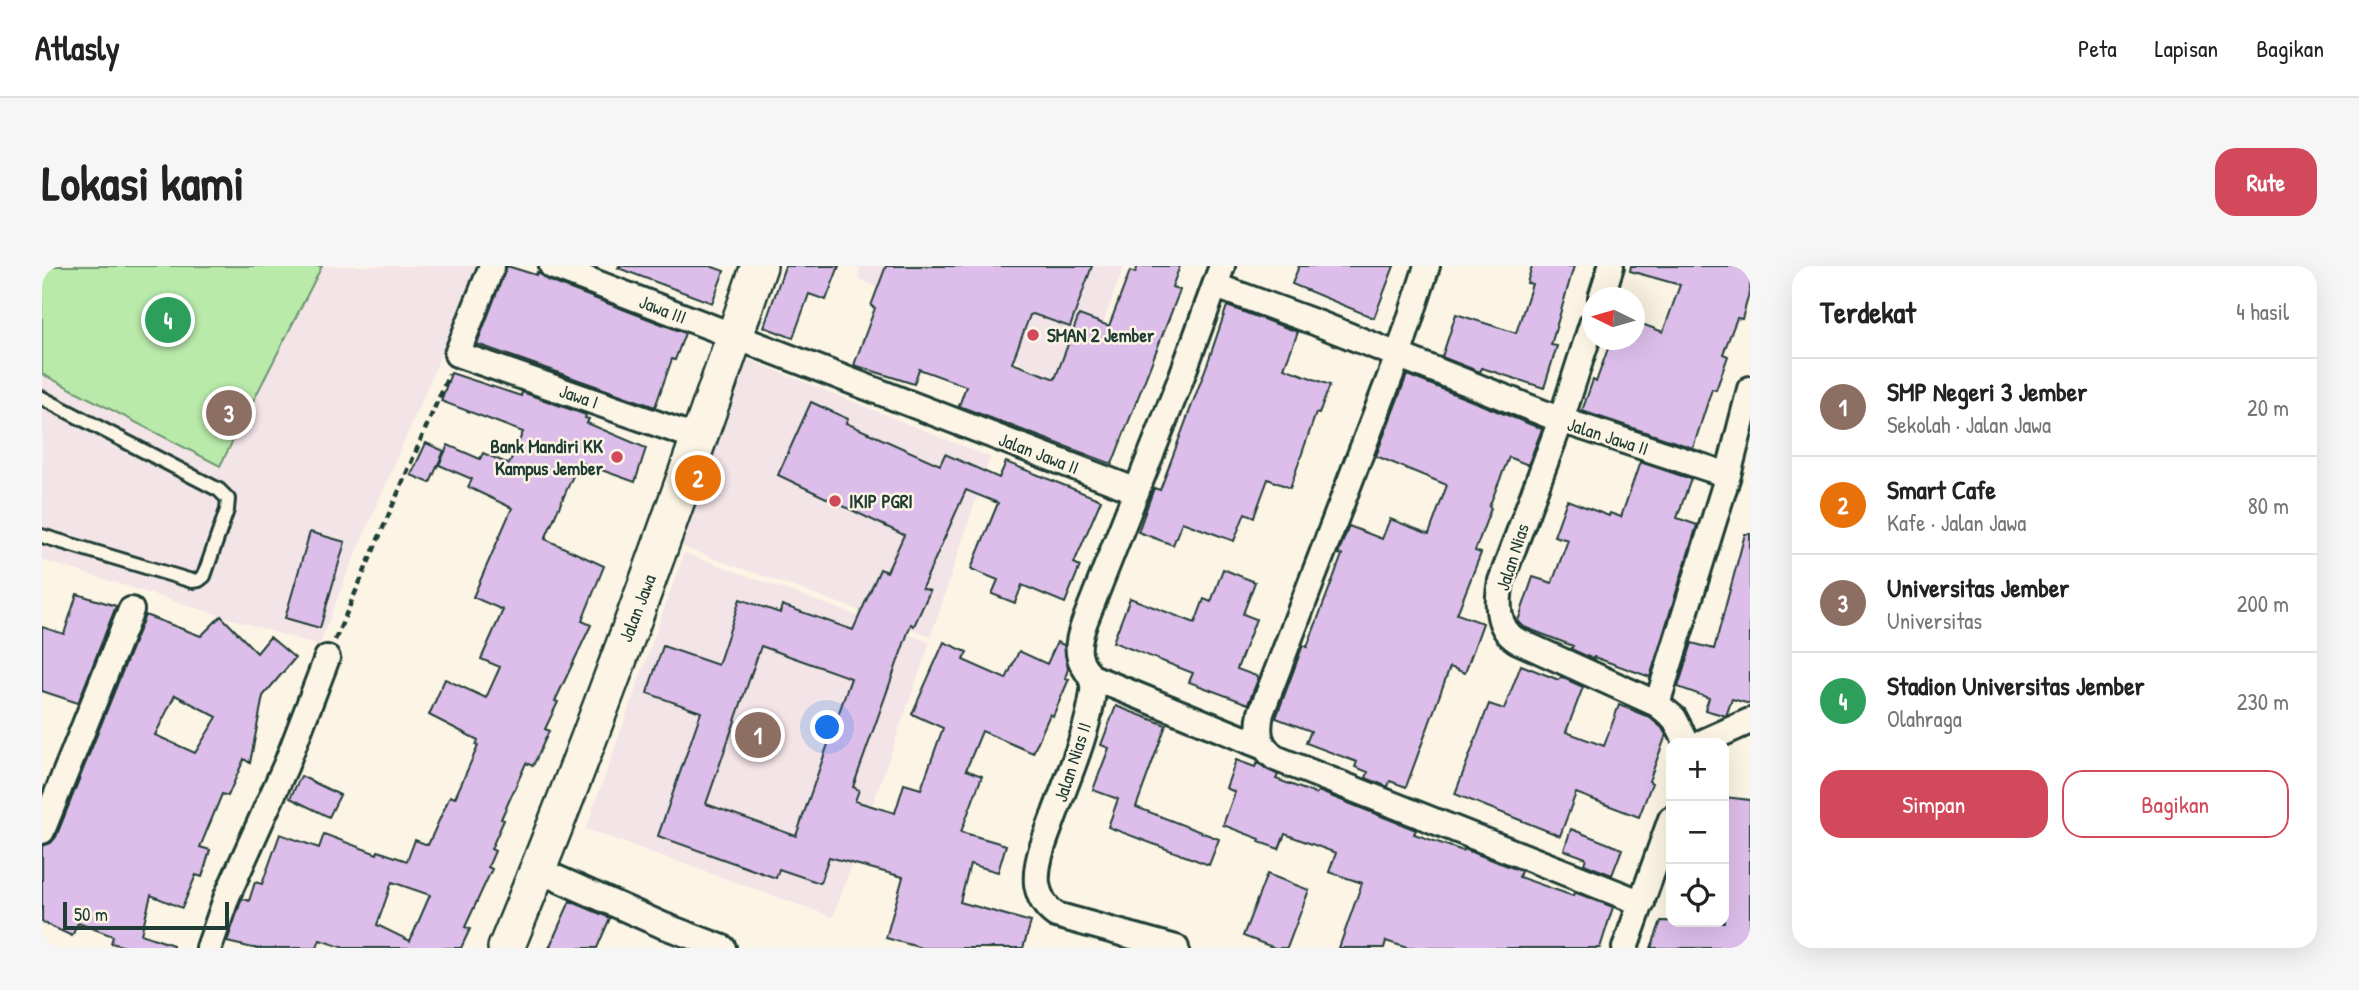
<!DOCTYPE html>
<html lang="id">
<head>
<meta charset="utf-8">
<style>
	body { margin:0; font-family:"Patrick Hand",sans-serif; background:#f6f6f6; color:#222 }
	.controls { position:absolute; right:21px; bottom:21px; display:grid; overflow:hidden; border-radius:14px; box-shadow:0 7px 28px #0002 }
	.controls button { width:63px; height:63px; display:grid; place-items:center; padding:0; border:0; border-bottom:2px solid #e0e0e0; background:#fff; color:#222; font:35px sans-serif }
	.compass { position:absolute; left:1540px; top:21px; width:63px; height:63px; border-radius:50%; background:#fff; box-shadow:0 7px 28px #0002; rotate:275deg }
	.scale { position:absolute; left:21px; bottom:18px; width:166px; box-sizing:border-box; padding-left:7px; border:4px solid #1f3d34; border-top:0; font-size:19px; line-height:24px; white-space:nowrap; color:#1f3d34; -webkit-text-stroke:5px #fcf5e5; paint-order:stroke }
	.you { position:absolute; left:786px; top:462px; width:24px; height:24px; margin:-18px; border:5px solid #fff; border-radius:50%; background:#1a73e8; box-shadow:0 0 0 10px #1a73e833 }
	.badge { display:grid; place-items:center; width:46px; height:46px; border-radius:50%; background:#d1495b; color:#fff; font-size:23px; font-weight:700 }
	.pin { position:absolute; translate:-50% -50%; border:4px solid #fff; box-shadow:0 2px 7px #0006 }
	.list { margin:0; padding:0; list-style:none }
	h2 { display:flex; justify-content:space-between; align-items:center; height:91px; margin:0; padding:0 28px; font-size:30px }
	h2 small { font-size:23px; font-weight:400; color:#767676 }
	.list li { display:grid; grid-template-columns:46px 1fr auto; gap:21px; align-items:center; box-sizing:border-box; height:98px; padding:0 28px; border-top:2px solid #e0e0e0 }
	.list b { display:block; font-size:26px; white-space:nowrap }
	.list p { margin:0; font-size:23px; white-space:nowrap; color:#767676 }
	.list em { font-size:23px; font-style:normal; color:#767676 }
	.actions { display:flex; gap:14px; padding:21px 28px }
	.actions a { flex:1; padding:16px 0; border:2px solid #d1495b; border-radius:21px; text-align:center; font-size:24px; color:#d1495b }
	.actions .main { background:#d1495b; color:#fff }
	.icon { flex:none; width:38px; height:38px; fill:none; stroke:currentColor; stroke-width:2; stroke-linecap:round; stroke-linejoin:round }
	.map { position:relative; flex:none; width:1708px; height:682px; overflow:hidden; border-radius:21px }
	header { display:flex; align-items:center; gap:42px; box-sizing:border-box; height:98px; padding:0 35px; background:#fff; border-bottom:2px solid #e0e0e0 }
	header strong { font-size:33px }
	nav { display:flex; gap:38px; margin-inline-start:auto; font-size:24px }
	.intro { display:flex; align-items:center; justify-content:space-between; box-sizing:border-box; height:168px; padding:0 42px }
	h1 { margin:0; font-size:49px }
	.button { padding:18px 32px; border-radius:21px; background:#d1495b; color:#fff; font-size:24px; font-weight:700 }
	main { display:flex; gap:42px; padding:0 42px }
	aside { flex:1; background:#fff; border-radius:21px; box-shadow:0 7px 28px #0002 }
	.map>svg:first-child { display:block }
</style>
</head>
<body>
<header>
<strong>Atlasly</strong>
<nav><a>Peta</a><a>Lapisan</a><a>Bagikan</a></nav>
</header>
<div class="intro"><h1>Lokasi kami</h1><a class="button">Rute</a></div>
<main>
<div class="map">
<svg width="1708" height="682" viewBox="0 0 1708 682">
	<rect width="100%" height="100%" fill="#fcf5e5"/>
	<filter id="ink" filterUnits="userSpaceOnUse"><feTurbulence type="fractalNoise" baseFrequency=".0143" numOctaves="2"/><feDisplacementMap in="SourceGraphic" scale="14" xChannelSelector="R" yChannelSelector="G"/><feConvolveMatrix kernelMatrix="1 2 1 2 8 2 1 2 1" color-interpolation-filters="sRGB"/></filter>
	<g filter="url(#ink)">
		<path fill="#f3e4e7" d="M0,0H437L301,318L277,380L0,294Z
			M818,0H1082L1036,126L816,12Z
			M703,92L948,191L889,370L637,280Z
			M642,287L888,376L791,651L544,563Z"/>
		<path fill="#b9eaaa" stroke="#6c946f" stroke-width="2" d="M0,0H280L178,200L0,108Z"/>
		<path fill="#ddbeeb" stroke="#1f3d34" stroke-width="2" fill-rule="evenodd" d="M465,0L494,9L495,6L505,14L643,67L633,94L630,93L613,141L435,78Z
			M577,0H668L682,5L670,37L576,2Z
			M743,0H797L784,34L767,28L751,72L722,61Z
			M844,0H1050L1028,61L991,48L988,49L970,97L1013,113L1037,49L1067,60L1088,5L1093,7L1096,0H1138L1130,21L1138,24L1070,198L917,140L924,120L877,103L872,118L812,99L833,42L829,40Z
			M1257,0H1352L1332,52L1250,18Z
			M1490,0H1532L1509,79L1515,80L1502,122L1440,102L1438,106L1400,91L1414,48L1474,67L1490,18L1485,17Z
			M1589,0H1708V24L1700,53L1695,52L1681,88L1686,90L1674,124L1670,123L1651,182L1540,145L1551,114L1554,116L1569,74H1592V55L1621,66L1638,19L1588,5Z
			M1185,40L1256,66L1242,102L1288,119L1277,148L1274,147L1248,222L1226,213L1212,251L1203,247L1192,275L1140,256L1131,279L1096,266L1112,222L1118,224L1166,96Z
			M409,107L479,130L480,126L544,149L543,152L547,153L545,157L604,182L593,216L537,196L503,273L562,300L540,355L549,359L513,435L516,436L503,463L507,465L491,500L484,497L459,553L462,554L449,583L453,585L446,601L450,603L423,661L428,663L419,682H302L278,674L275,682H211L185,676L200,632L207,635L213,616L220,618L238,568L277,582L282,568L335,588L336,585L365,595L373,574L386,579L408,530L413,532L436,480L434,479L436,474L387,449L403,413L444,432L458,401L439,393L461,344L431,331L470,242L426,221L430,213L397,199L406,179L438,193L441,187L467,198L481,166L399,135ZM350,616L388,629L368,675L335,659Z
			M1365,109L1500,163L1486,199L1467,191L1447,241L1449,242L1433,285L1439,287L1415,348L1441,357L1423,407L1408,401L1364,521L1348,515L1346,521L1324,512L1326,506L1313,501L1315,496L1264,477L1269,465L1234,452L1261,379L1265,381L1300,289L1296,288L1307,260L1340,273L1348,253L1387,268L1405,219L1334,190Z
			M769,136L806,153L804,157L898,199L903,188L957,212L964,196L1059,234L1032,297L1038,300L1023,337L980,319L973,337L950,328L956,314L929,303L956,237L924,224L880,322L888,325L872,360L869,358L811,521L817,524L813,535L853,547L862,518L879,523L901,462L870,448L902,376L925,386L921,394L964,413L977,385L1005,398L1015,376L1022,379L1026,403L1023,412L1027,413L1011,450L1008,448L991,487L940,465L924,504L940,510L919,566L964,579L956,606L928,598L918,636L989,656L981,682H880L844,672L861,611L787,591L778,617L737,603L734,612L616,570L659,446L605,427L621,380L676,399L698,333L738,347L740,339L811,364L838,303L845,306L862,269L736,209ZM719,380L809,412L754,570L664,538Z
			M384,177L402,185L388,217L369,209Z
			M1598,196L1649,213L1635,252L1655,259L1608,411L1552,391L1551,393L1529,383L1531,380L1482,361L1476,355L1491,311L1510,317L1526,274L1512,270L1525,234L1567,250L1568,247L1579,251Z
			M268,266L303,276L278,362L243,352Z
			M1703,268H1708V438L1690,433L1684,450L1663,444L1667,432L1636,421L1650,377L1672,383Z
			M1181,303L1213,316L1201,348L1214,353L1195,403L1217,411L1206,438L1147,416L1151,407L1071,376L1088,332L1153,357L1162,333L1169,336Z
			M35,328L74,340L36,437L0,425V361L22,368Z
			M103,349L159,370L179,350L215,387L228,371L253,392L221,430L208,497L202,493L186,530L180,528L158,581L168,584L160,611L154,609L140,642L109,629L99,668L131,679V682H88L69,677L71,670L36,657L30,670L0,656V580L9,577L14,571ZM133,429L175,451L153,487L113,469Z
			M1479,399L1517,414L1519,411L1541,421L1524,466L1562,480L1577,439L1607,451L1620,462L1624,469L1607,515L1610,517L1597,551L1534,527L1518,570L1413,528L1447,438L1462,443Z
			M1074,440L1124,459L1094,541L1177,573L1167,599L1066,561L1076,533L1051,524L1067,482L1059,479Z
			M1194,494L1213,501L1215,497L1217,498L1236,509L1234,513L1274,528L1276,525L1374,564L1372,568L1421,585L1422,583L1479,605L1477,611L1531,630L1532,626L1571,641L1558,682H1365L1344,675L1342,682H1297L1320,617L1287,606L1294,587L1243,568L1237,583L1217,576L1218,573L1181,559L1193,526L1184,522Z
			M259,510L298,529L287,551L248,532Z
			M1682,531L1708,534V682H1609L1619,655L1682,656Z
			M1529,563L1580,583L1570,609L1542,598L1544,592L1522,584Z
			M1225,608L1267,624L1245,682H1233L1201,670Z
			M528,635L568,652L555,682H507Z"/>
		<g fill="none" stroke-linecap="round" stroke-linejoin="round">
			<g stroke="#1f3d34" stroke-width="18">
				<path id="lane" d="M0,132L177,224L186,233L185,244L162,310L157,314L150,315L0,270"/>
			</g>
			<g stroke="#1f3d34" stroke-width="30">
				<path id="street" d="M450,0L415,88L659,173
					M510,0L1095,225
					M1385,0L1356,90L1219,447C1215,467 1217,479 1233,492L1600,637
					M1174,20L1275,57L1519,154L1686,209
					M1559,32L1569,0
					M1550,58L1519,154L1459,315C1455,337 1454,361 1474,374L1615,438L1632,452L1645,477
					M1050,411L1222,481
					M1615,438L1686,209L1708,123
					M1659,477L1708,455
					M0,565L89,344
					M496,604L620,659L681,682
					M167,682L185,630L244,499L285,392
					M1134,682L1014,649C1004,642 997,631 995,618C993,596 1003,574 1010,555C1024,516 1046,467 1051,426C1053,410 1042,405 1038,392C1034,380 1039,366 1043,355L1138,115L1180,0
					M1583,682L1629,553"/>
			</g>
			<g stroke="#1f3d34" stroke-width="40">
				<path id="secondary" d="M464,682C556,458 638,229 717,0"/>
			</g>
			<path stroke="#1f3d34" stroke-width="4.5" stroke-dasharray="7 5" stroke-linecap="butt" d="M293,374L407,108"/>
			<use href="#lane" stroke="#fcf5e5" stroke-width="12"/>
			<use href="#street" stroke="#fcf5e5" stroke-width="24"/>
			<use href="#secondary" stroke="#fcf5e5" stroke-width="35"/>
		</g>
	</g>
	<g fill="#d1495b" stroke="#fcf5e5" stroke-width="2.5">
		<circle cx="991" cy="69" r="7"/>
		<circle cx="575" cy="191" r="7"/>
		<circle cx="793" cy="235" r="7"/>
	</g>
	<g text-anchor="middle" stroke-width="5" stroke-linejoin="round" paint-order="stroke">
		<g font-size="19" fill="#1f3d34" stroke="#fcf5e5">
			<text transform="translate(621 43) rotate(21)" y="7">Jawa III</text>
			<text transform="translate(537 130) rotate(19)" y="7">Jawa I</text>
			<text transform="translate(1566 170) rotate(18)" y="7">Jalan Jawa II</text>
			<text transform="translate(997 187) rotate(21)" y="7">Jalan Jawa II</text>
			<text transform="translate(1470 291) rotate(-72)" y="7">Jalan Nias</text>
			<text transform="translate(595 342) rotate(-69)" y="7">Jalan Jawa</text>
			<text transform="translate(1030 496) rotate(-72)" y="7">Jalan Nias II</text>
		</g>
		<g font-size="19" font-weight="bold" fill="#1f3d34" stroke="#fcf5e5" text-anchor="start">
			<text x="1005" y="76">SMAN 2 Jember</text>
			<text x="561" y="187" text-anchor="end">Bank Mandiri KK<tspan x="561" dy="22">Kampus Jember</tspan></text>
			<text x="807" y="242">IKIP PGRI</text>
		</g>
	</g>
</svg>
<div class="controls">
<button>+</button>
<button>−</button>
<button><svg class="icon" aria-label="locate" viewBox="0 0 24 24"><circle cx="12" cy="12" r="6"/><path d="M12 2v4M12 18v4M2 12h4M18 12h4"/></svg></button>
</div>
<svg class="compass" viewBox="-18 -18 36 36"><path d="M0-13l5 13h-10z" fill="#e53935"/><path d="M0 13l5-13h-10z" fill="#767676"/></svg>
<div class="scale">50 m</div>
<div class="you"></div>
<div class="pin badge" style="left:716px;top:469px;background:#8d6e63">1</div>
<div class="pin badge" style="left:656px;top:212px;background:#e8710a">2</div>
<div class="pin badge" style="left:187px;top:147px;background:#8d6e63">3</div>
<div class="pin badge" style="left:126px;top:54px;background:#2e9e5b">4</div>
</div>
<aside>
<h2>Terdekat<small>4 hasil</small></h2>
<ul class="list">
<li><span class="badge" style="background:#8d6e63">1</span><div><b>SMP Negeri 3 Jember</b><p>Sekolah · Jalan Jawa</p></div><em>20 m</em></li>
<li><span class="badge" style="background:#e8710a">2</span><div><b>Smart Cafe</b><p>Kafe · Jalan Jawa</p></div><em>80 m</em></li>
<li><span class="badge" style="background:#8d6e63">3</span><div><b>Universitas Jember</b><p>Universitas</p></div><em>200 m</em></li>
<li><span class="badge" style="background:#2e9e5b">4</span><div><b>Stadion Universitas Jember</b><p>Olahraga</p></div><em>230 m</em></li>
</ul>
<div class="actions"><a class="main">Simpan</a><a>Bagikan</a></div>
</aside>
</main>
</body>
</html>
